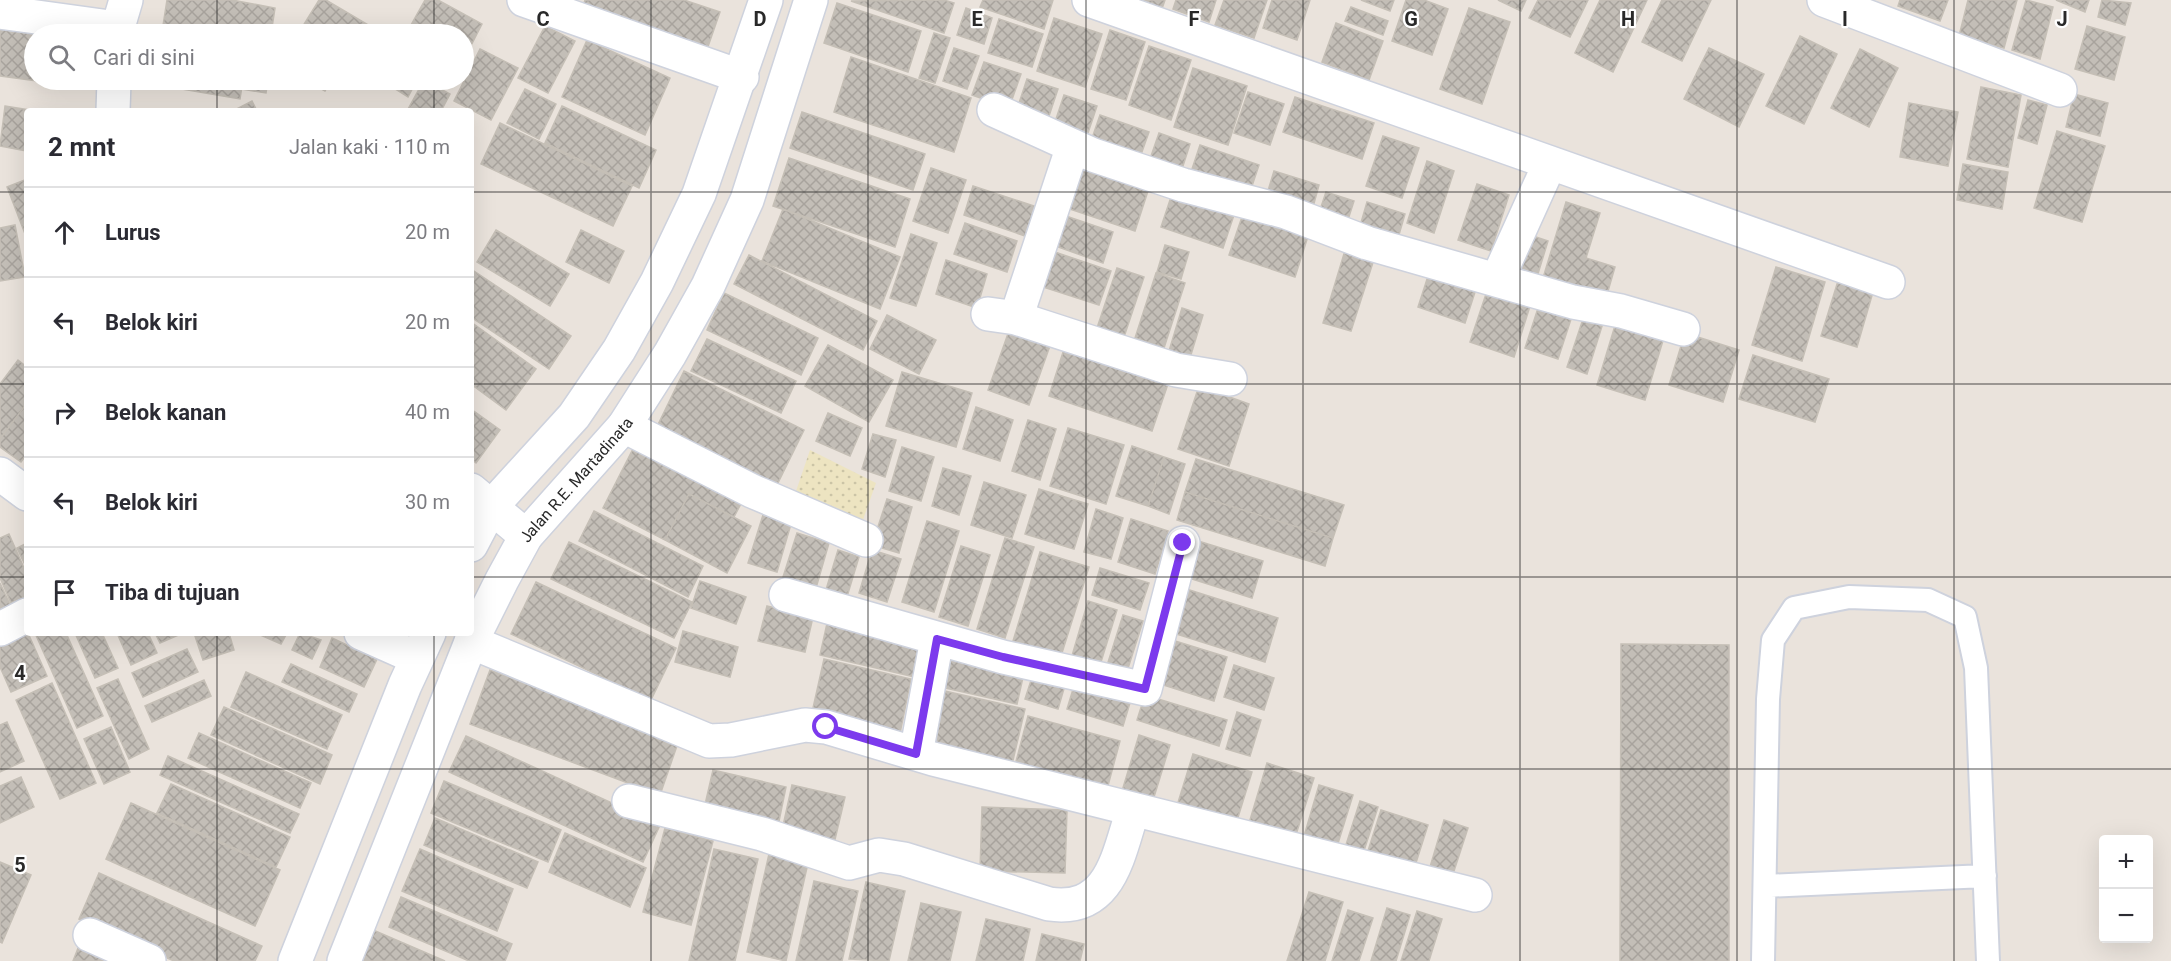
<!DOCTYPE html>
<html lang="id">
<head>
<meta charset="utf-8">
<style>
	body { margin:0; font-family:Roboto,sans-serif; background:#f2f2f3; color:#2b2b33 }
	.controls { position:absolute; right:18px; bottom:18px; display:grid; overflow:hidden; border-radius:6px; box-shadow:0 6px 24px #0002 }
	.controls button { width:54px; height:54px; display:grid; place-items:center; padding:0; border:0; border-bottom:2px solid #e1e1e2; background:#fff; color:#2b2b33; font:30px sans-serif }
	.stop { position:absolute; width:18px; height:18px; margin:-14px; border:4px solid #7c3aed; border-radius:50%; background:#fff }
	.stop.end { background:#7c3aed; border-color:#fff; box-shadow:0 2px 6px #0008 }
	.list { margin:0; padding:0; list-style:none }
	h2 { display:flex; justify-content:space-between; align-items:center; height:78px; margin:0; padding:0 24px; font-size:26px }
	h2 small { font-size:20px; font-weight:400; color:#7c7c81 }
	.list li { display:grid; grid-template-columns:39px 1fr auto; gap:18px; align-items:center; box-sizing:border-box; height:90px; padding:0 24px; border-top:2px solid #e1e1e2 }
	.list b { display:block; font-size:22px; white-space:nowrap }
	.list em { font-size:20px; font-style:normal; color:#7c7c81 }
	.icon { flex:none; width:33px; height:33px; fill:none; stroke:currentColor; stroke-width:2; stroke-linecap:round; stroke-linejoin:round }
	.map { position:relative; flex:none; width:2171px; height:961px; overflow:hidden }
	.search { position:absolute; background:#fff; box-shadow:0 6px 24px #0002; left:24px; top:24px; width:450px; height:66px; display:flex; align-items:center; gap:15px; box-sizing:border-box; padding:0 21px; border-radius:33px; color:#7c7c81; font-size:22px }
	.panel { position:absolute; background:#fff; box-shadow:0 6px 24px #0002; left:24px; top:108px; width:450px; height:528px; border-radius:6px }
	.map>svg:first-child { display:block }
</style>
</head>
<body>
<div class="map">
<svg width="2171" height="961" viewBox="0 0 2171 961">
	<defs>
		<pattern id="sand-dots" width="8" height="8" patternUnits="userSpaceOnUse" patternTransform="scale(1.5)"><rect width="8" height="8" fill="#ede4c1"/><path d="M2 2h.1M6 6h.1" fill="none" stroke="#cbc4a6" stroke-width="1.8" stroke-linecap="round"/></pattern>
		<pattern id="building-cross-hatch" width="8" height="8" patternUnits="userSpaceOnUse" patternTransform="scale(1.5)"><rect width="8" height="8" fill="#c3beb7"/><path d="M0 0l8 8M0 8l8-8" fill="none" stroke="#a8a39d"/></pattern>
	</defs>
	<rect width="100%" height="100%" fill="#eae3dc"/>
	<path fill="url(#sand-dots)" d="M810,450L876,483L860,528L794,497Z"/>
	<path fill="url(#building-cross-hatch)" stroke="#c5bfb6" stroke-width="1.5" d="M167,0H232L275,8L271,34L162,32Z
		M319,0H326L370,26L365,34H298Z
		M425,0H438L482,24L464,59V34H406Z
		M585,0H684L720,12L704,58L580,14Z
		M944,0L954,3L944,33L851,1Z
		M983,0H1053L1044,29L980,7Z
		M1100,0H1165L1158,20Z
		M1176,0H1216L1209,22L1173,9Z
		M1224,0H1267L1254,38L1215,25Z
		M1272,0H1310L1297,40L1263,28Z
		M1361,0H1394L1390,11Z
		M1406,0H1424L1448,9L1432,55L1392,41Z
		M1498,0H1526L1521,11Z
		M1538,0H1588L1570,37L1529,18Z
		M1600,0H1647L1613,72L1575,53Z
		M1662,0H1711L1682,61L1642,42Z
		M1900,0H1948L1940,21L1898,6Z
		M1968,0H2017L2004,48L1959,36Z
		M2026,0L2053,7L2040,59L2012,50Z
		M2056,0H2089L2085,12Z
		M2102,0L2131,3L2125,25L2098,17Z
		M837,3L921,31L908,72L824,43Z
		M1351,7L1388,21L1383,35L1345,21Z
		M966,8L992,18L984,44L957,35Z
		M1469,8L1510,22L1482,104L1440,89Z
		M1054,18L1102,34L1085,87L1037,71Z
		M999,19L1043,34L1032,67L988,53Z
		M1336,23L1383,41L1369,80L1322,62Z
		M0,26L63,34H34V80H75L74,86L0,76Z
		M545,26L575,41L548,93L518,78Z
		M2087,26L2125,37L2114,80L2075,69Z
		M1110,30L1145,42L1126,100L1091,89Z
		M934,33L950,38L935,83L919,78Z
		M1800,36L1837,54L1804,124L1766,106Z
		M587,40L670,78L645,135L562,97Z
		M1149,46L1191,60L1171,120L1129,105Z
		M954,48L979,56L967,89L943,81Z
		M1709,48L1764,74L1739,127L1684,99Z
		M480,49L518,68L491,120L454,101Z
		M1860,49L1898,68L1869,127L1831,108Z
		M851,57L971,98L954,152L834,112Z
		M984,62L1021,74L1009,108L972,95Z
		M1193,68L1247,86L1228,145L1174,127Z
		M1027,79L1058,89L1046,125L1015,115Z
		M147,80H243L240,99L147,83Z
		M243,80H268L266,93L241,89Z
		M305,80H331L325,91Z
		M381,80H417L408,97Z
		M424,80L450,94L441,111H407Z
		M1981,87L2021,95L2008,167L1967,159Z
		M525,89L556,104L539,139L507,123Z
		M1248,92L1284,104L1270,145L1234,133Z
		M2074,94L2108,103L2100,136L2066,127Z
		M1064,95L1097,106L1085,142L1052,131Z
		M1295,97L1374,123L1362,159L1283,132Z
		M2028,100L2047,105L2037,144L2018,138Z
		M252,101L257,111H233Z
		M1909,103L1958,112L1948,166L1900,157Z
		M5,106L36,111H27V151L0,146Z
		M562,106L656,150L639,188L545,143Z
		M802,112L925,154L913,190L790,148Z
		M1100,115L1149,132L1138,163L1089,147Z
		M500,123L632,186L613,226L481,164Z
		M2057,131L2105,146L2082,222L2034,208Z
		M1159,133L1190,144L1182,169L1150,159Z
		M1383,136L1419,148L1402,198L1366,186Z
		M1200,145L1259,165L1250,192L1191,172Z
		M789,158L910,199L895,247L773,206Z
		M1427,161L1454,171L1434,233L1407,223Z
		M1963,164L2008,172L2002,209L1957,200Z
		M1077,167L1148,191L1135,231L1064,207Z
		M931,168L966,180L948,233L913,221Z
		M1274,171L1319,185L1313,207L1267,194Z
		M27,179V239L7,187Z
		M1477,184L1509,195L1491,251L1458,240Z
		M973,186L1037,207L1028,237L964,215Z
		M1174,188L1236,209L1223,248L1161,227Z
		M1326,192L1354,201L1345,229L1317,219Z
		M1367,202L1405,214L1396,245L1358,233Z
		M1566,202L1600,213L1586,258L1615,267L1606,298L1543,278Z
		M1245,208L1310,230L1295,277L1229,255Z
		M783,209L900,257L880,309L762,261Z
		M1060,214L1113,232L1103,263L1050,244Z
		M965,223L1017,241L1007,272L954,254Z
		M15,225L25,277L0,281V228Z
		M496,230L569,274L550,306L477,262Z
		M581,230L624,251L609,283L566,262Z
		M1524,233L1548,241L1537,277L1513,269Z
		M911,234L937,243L916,306L890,298Z
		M1347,244L1376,253L1351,331L1323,323Z
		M1165,245L1189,252L1181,279L1157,272Z
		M1046,249L1111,271L1099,305L1034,284Z
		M749,255L877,321L863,350L734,284Z
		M946,260L987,274L977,308L936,294Z
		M1776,267L1825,282L1802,361L1752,345Z
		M1117,268L1144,277L1120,349L1093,340Z
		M471,269L571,336L549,369L471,317Z
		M1430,270L1477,286L1465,323L1418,307Z
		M1156,273L1185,283L1164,348L1135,338Z
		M1838,281L1873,292L1857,347L1821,336Z
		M1488,288L1531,303L1514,357L1470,342Z
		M724,293L818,338L801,375L707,330Z
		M1541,299L1574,310L1558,359L1525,348Z
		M1182,308L1203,315L1190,358L1169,351Z
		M887,315L936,340L919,374L870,349Z
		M1584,316L1603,323L1587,374L1567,367Z
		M1617,319L1665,334L1645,400L1597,385Z
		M471,322L536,369L506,410L471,384Z
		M1010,328L1051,343L1029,405L988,390Z
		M1685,333L1739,350L1723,402L1669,385Z
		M707,339L796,381L781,413L691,371Z
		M828,345L893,380L869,422L805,386Z
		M1065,346L1169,381L1152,431L1049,396Z
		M1753,355L1829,379L1815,422L1739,399Z
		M18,360L27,367V403L0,439V384Z
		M684,371L804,430L773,493L653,435Z
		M902,372L972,393L956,447L886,426Z
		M1199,386L1249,404L1229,466L1178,449Z
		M27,403V454L21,462L0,447V439Z
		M976,407L1013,420L1000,461L963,449Z
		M471,409L500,430L476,463L471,459Z
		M828,413L862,428L850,456L816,441Z
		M1028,420L1056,429L1040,480L1012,471Z
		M1068,428L1124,445L1106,504L1050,486Z
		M873,434L896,440L885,477L862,469Z
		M637,441L745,496L734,517L689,494L665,540L603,508Z
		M1132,446L1164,457L1148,506L1116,496Z
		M902,447L934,457L921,501L889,491Z
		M1164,457L1185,464L1169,514L1148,506Z
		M1196,459L1344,505L1333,538L1185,492Z
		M943,468L971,476L959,515L932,506Z
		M984,482L1026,495L1012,538L971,525Z
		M1039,489L1088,504L1074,549L1025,534Z
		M1185,492L1333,538L1325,566L1177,520Z
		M689,494L751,526L727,573L665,540Z
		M887,499L912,507L899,553L872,545Z
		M1096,509L1123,518L1111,559L1084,552Z
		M594,511L703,566L688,597L579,541Z
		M763,515L791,524L777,572L748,563Z
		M1131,519L1168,531L1155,574L1118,562Z
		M927,521L959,531L934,612L902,602Z
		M797,533L829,543L816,588L783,577Z
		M9,534L27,575V596L11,603L0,578V538Z
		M1182,536L1263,561L1252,598L1170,572Z
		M1005,538L1034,547L1005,638L977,629Z
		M569,542L692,602L674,638L551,579Z
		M27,543V569L17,548Z
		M961,546L990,555L968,626L939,617Z
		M838,550L859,557L846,600L825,593Z
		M872,550L901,559L887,602L859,593Z
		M1040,552L1089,567L1061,656L1013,641Z
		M1100,568L1149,583L1140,610L1092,595Z
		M700,581L746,597L736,624L691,608Z
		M1161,581L1278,618L1265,662L1148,625Z
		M536,582L676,648L651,700L511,634Z
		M0,583L11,607L0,612Z
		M1088,601L1117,610L1097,675L1069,666Z
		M767,606L813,617L805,652L758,641Z
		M1123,615L1143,621L1124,681L1104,675Z
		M828,619L923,641L915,677L820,655Z
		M683,631L738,647L730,677L675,662Z
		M1146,632L1227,657L1214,701L1132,675Z
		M28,633L47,676L11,692L0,667V636Z
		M35,633H66L103,716L77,728Z
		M75,633H102L118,668L95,678Z
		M117,633H148L157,653L131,665Z
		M155,633H183L160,643Z
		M194,633H229L234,650L203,660Z
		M256,633H287L281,644Z
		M300,633L321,640L312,659L292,650Z
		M332,638L377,659L364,687L320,667Z
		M1621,644L1729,645V961H1620Z
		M945,646L1026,664L1017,704L936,686Z
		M187,649L198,672L143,697L132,673Z
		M824,659L911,679L899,738L811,717Z
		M291,664L357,694L349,712L282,682Z
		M1036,665L1068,675L1058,709L1025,699Z
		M1234,665L1274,678L1264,710L1224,697Z
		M490,670L679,740L660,795L470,724Z
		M246,672L342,715L327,749L231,707Z
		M1077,676L1133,693L1123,726L1067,709Z
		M118,679L149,749L129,759L97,688Z
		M204,680L211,696L152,722L145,706Z
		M52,683L96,783L60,799L16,700Z
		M936,689L1025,709L1010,773L922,752Z
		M1145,695L1227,720L1219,746L1137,720Z
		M224,707L332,755L320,784L211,735Z
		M1237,712L1261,720L1250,756L1226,749Z
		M1028,716L1120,741L1106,793L1014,769Z
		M7,722L24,761L0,772V725Z
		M111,727L130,772L104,784L84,739Z
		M199,733L311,783L300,808L188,758Z
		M1139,735L1170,745L1150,810L1119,801Z
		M466,736L660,825L643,862L449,772Z
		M1193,754L1252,772L1235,827L1176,809Z
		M168,756L299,814L290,833L160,775Z
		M1267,763L1314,778L1293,844L1247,830Z
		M713,770L786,787L778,826L704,809Z
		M21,777L34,807L0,823V786Z
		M444,781L561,830L548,862L431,813Z
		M171,784L290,837L276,867L157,813Z
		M792,785L845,797L833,848L781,835Z
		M1319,785L1353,795L1335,853L1302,843Z
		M1360,801L1378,807L1362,857L1344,851Z
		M131,803L280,870L255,926L106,859Z
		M982,807L1067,810L1065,873L980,871Z
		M1381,810L1428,825L1414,869L1367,854Z
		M435,818L538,862L527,888L424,845Z
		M1444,820L1468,828L1453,874L1430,867Z
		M665,828L713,841L691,925L643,912Z
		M565,833L646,868L630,907L549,872Z
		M420,849L513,889L497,931L402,891Z
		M714,849L758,859L735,961H689Z
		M769,854L808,863L786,961L747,952Z
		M0,862L31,875L2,943L0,942Z
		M99,873L262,946L255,961H174L79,919Z
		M814,881L858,891L842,961H796Z
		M866,882L905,891L889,961L849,959Z
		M1309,892L1343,902L1325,961H1287Z
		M401,897L512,944L505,961H469L389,927Z
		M921,903L961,912L950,961H908Z
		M1387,908L1410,915L1396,961H1371Z
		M1348,910L1373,918L1359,961H1332Z
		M1417,911L1442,919L1429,961H1401Z
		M986,919L1030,929L1023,961H976Z
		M373,930L445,961H360Z
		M1042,934L1084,944L1080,961H1036Z
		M82,938L136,961H73Z"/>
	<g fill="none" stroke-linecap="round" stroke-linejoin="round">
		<g stroke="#ced2dd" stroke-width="26">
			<path id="service" d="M1766,886L1985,876
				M1763,961L1768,699L1773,640L1794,608L1849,597L1928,600L1965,617L1976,668L1988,961"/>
		</g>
		<g stroke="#ced2dd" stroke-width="36">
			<path id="minor" d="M524,0L742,77
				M1089,0L1888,282
				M1824,0L2060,90
				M0,12L117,28
				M116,34L126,0
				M994,110L1093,155L1183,185L1286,212L1367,243L1573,302L1621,311L1683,329
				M113,111L114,80
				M1497,280L1550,163
				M988,314L1016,318L1176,370L1230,379
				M1016,318L1073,146
				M624,426L752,491L866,540
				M0,474L27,494
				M471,490L526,536
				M786,595L1003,657L1145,689L1183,543
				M0,629L27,615
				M361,633L417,658
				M471,642L709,741L731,740L805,725L826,727L933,759L1475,895
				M916,754L937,639
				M629,801L762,834L849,863L879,855L904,859L1049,904C1111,913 1118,855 1133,810
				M90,935L149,961"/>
		</g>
		<g stroke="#ced2dd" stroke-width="36">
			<g id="tertiary">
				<path d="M471,545L491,507L574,416L619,350L657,282L699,194L766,0"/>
				<path d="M295,961L405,685L429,633"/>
				<path id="s1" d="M344,961L471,642L502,580L526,536L624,426L670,354L708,286L747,200L811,0"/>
			</g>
		</g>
		<use href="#service" stroke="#fff" stroke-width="22"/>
		<use href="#minor" stroke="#fff" stroke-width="33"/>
		<use href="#tertiary" stroke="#fff" stroke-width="33"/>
	</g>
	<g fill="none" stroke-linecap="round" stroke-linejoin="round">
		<path stroke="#7c3aed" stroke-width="8" d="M826,727L916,754L937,639L1003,657L1145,689L1183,543"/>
	</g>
	<path fill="none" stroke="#292929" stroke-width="1.5" stroke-opacity="0.55" d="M217,0V34M434,0V34M651,0V961M868,0V961M1086,0V961M1303,0V961M1520,0V961M1737,0V961M1954,0V961M217,80V111M434,80V111M0,192H27M471,192H2171M0,384H27M471,384H2171M0,577H27M471,577H2171M217,633V961M434,633V961M0,769H2171"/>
	<g text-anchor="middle" stroke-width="4.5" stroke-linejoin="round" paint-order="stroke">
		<g font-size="16" fill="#292929" stroke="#fff">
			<text dy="6" stroke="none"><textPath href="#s1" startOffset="538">Jalan R.E. Martadinata</textPath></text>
		</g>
	</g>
	<g font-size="20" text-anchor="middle" font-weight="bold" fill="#292929" stroke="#fff" stroke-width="4.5" stroke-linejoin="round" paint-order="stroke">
		<text x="543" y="26">C</text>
		<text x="760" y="26">D</text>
		<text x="977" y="26">E</text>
		<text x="1194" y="26">F</text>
		<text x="1411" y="26">G</text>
		<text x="1628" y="26">H</text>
		<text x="1845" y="26">I</text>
		<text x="2062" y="26">J</text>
		<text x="20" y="680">4</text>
		<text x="20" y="872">5</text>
	</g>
</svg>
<div class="controls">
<button>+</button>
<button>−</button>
</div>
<div class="stop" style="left:826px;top:727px"></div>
<div class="stop end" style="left:1183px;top:543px"></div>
<div class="search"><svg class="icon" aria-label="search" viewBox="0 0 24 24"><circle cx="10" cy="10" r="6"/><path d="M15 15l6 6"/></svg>Cari di sini</div>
<section class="panel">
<h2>2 mnt<small>Jalan kaki · 110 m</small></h2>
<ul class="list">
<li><svg class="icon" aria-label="ahead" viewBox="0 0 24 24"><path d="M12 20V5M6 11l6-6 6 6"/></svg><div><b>Lurus</b></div><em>20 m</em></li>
<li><svg class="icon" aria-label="left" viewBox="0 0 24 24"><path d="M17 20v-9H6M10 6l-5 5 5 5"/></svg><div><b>Belok kiri</b></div><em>20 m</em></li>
<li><svg class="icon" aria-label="right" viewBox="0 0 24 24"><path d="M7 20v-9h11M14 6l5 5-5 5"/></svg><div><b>Belok kanan</b></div><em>40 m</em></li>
<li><svg class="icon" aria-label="left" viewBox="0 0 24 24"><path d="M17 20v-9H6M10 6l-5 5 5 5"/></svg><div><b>Belok kiri</b></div><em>30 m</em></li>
<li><svg class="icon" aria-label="arrive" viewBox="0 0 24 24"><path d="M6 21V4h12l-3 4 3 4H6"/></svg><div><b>Tiba di tujuan</b></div></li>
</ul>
</section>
</div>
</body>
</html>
